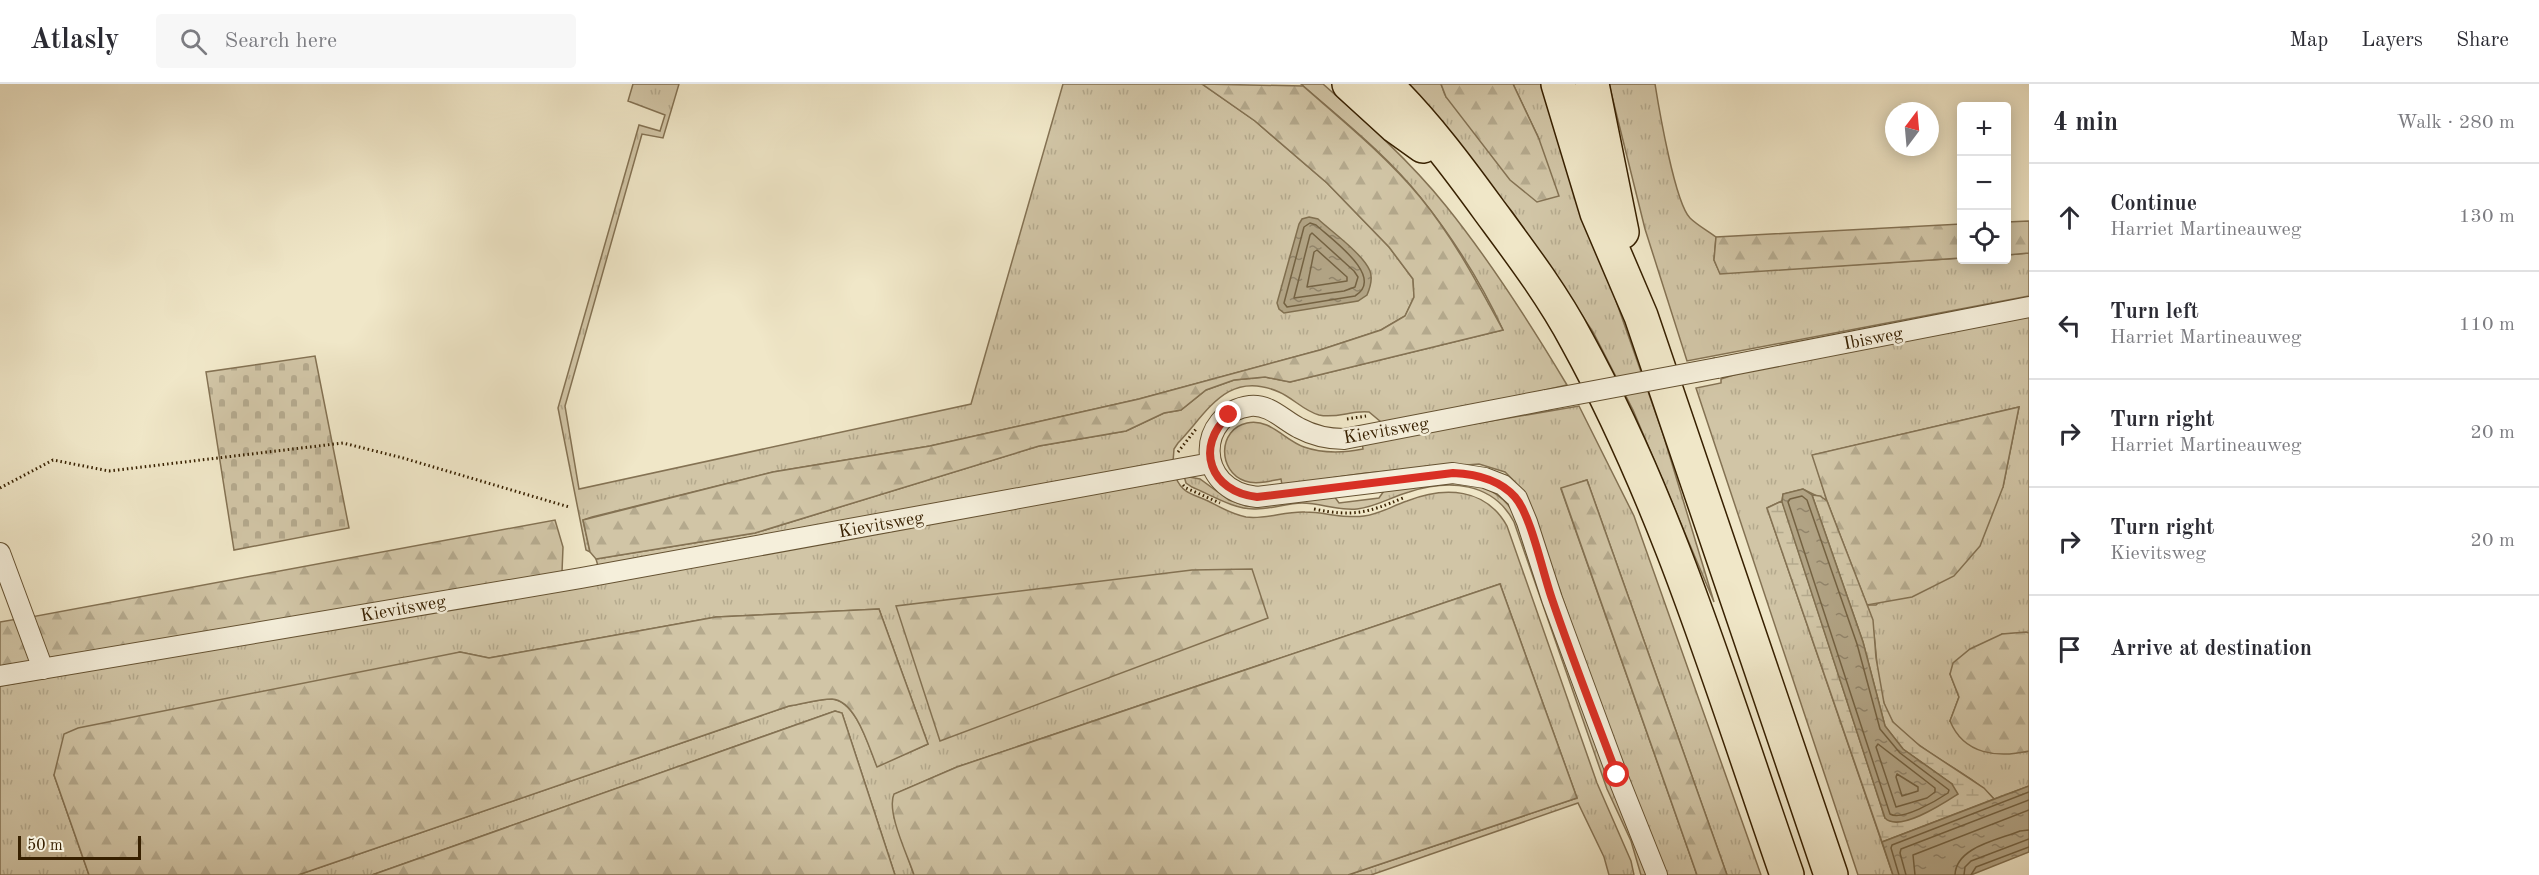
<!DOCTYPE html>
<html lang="en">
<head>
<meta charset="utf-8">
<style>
	body { margin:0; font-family:"Old Standard TT",serif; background:#f7f7f7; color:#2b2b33 }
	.controls { position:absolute; right:18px; top:18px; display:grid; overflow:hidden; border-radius:6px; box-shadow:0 3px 15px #0003 }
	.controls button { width:54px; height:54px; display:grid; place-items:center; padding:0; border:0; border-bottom:2px solid #e1e1e2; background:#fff; color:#2b2b33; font:30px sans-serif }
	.compass { position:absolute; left:1885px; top:18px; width:54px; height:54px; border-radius:50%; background:#fff; box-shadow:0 3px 15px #0003; rotate:16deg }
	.scale { position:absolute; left:18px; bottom:15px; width:123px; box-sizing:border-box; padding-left:6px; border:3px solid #372000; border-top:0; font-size:16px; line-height:21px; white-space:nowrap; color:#372000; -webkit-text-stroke:4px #f5efdb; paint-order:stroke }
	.stop { position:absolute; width:18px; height:18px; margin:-14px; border:4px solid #d93025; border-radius:50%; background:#fff }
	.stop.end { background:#d93025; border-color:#fff; box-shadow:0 2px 6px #0008 }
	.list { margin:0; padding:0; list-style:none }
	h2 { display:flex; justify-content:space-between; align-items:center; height:78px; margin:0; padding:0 24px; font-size:26px }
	h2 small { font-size:20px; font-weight:400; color:#7c7c81 }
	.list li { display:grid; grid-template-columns:39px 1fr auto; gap:18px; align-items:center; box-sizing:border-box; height:108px; padding:0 24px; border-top:2px solid #e1e1e2 }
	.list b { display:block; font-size:22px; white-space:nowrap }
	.list p { margin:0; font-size:20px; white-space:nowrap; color:#7c7c81 }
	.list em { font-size:20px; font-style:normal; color:#7c7c81 }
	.icon { flex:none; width:33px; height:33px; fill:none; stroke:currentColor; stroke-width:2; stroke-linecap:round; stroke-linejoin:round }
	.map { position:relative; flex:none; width:2029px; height:791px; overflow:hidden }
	header { display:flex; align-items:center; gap:36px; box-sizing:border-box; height:84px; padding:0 30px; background:#fff; border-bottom:2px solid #e1e1e2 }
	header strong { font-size:28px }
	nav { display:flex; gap:33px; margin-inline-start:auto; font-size:21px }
	.search { width:420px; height:54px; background:#f7f7f7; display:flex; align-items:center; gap:15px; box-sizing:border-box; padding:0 21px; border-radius:6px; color:#7c7c81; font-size:22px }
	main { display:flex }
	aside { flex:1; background:#fff }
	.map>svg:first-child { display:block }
</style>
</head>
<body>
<header>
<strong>Atlasly</strong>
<div class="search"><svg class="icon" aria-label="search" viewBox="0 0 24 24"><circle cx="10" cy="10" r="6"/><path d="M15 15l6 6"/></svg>Search here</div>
<nav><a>Map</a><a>Layers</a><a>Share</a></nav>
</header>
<main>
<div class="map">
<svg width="2029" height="791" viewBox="0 0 2029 791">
	<defs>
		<pattern id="grass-tufts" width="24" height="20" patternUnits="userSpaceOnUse" patternTransform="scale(1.5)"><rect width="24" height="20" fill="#d1c5a6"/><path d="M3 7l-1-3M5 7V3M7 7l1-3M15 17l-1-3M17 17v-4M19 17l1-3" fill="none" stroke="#b4a98d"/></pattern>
		<pattern id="forest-firs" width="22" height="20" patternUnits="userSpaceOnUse" patternTransform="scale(1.5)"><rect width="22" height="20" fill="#d1c5a6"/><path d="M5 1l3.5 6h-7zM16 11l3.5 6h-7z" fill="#b4a98d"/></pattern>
		<pattern id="wetland-marsh" width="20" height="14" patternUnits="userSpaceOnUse" patternTransform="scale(1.5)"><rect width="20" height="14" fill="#d1c5a6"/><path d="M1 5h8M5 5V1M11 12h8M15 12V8" fill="none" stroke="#b4a98d"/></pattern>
		<pattern id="cemetery-stones" width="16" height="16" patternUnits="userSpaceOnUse" patternTransform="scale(1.5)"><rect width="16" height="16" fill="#d1c5a6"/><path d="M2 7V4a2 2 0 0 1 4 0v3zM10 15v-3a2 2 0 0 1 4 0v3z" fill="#b4a98d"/></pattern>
		<pattern id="water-ripples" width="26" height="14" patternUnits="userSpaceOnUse" patternTransform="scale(1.5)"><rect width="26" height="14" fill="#b1a384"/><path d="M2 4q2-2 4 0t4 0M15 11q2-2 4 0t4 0" fill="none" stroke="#91846a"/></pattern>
	</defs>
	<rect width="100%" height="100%" fill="#f0e7c8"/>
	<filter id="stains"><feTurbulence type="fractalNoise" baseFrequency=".00333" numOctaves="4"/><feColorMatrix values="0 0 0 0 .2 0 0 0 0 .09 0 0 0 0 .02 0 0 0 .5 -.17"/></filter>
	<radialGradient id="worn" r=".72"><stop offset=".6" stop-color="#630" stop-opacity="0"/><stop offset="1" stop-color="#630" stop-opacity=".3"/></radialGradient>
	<path fill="url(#grass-tufts)" stroke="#847253" stroke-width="1.5" d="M633,0H679L663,54L642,50L565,322L579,405L971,320L1063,0H1202L1255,37L1327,99L1389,163L1413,195L1414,213L1405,232L1381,246L1320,266L1139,315L930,362L773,388L592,433L583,436L590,468L586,466L558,324L639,41L660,47L665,31L628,17Z
		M1301,0H1323C1366,38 1410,77 1446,122C1492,179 1530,239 1567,301L1480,321L1381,338L1369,328C1351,326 1337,335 1319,331C1304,327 1293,314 1279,308C1227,285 1207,329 1178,359L1174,365L1173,378L598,482L596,475L755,449L1039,362L1126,347L1164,329L1181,326L1206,306L1234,296L1265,293L1290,298L1503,246C1482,200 1452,153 1421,114C1387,71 1342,36 1301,0Z
		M1401,0H1441L1446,13L1539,55L1513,0H1547L1573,95L1663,350L1714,518L1633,326L1593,248L1513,129L1458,62Z
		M1609,0H1655C1659,25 1675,119 1690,134C1697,141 1708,147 1716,153L1714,176L1720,189L1961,174L2006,176L2007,171L2029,169V212L1687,277L1645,145Z
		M2029,232V549L2002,550L1950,590L1959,613L1950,637L2025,668L2029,667V702L1994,715C1970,689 1935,676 1909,653C1904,648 1896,643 1892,637C1871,603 1881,557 1867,521H1876L2003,403L2019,323L1813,371L1827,417L1803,405L1783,410L1782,417L1767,424L1893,791H1858L1696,304L1721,299V295L1743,288Z
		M1579,322L1634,432L1761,791H1727L1587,396L1561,405L1697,791H1665L1626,695L1533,430L1521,405L1513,396L1505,388L1479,380L1366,389L1282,401L1281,395C1270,397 1256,401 1245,397C1217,387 1218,345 1247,339C1270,334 1284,356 1304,363C1324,370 1343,369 1363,365L1362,359Z
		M1184,392L1200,395L1229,416L1246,422H1261L1334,412L1339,419L1379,414L1386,404C1428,399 1484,385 1512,426L1648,791H1641L1631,757L1607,705L1514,438C1493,398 1449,395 1409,408C1391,413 1376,423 1357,425C1338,427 1321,419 1302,419C1287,419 1272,425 1256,425C1235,426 1211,411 1192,403L1186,399Z
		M1176,394C1183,410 1193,410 1208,417C1220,423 1231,430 1246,433C1265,436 1285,427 1305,428C1325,428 1344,435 1364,432C1380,430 1392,422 1407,417C1445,402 1486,404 1507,442L1597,699L1631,777L1634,791H1609L1604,773L1578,719L1371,791H1348L1577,714L1500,500L957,683L895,710L894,733L914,791H895L842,629L835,627L372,791H298L789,622C803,620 818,615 831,615C856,616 869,663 877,682L928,660L879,525L716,533L489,574L460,568L54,691L89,791H0V602Z"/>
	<path fill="url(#forest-firs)" stroke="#847253" stroke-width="1.5" d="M1202,0L1303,2C1343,37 1386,72 1420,113C1453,153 1478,200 1503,246L1290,298L1265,293L1234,296L1206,306L1181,326L1164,329L1126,347L1039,362L755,449L596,475L590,468L583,436L773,388L930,362L1139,315L1320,266L1381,246L1405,232L1414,213L1413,195L1389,163L1327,99L1255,37Z
		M1441,0H1513L1539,55L1559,112L1537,118L1510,96L1446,13Z
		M2029,137V169L2007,171V138Z
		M1961,140V174L1720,190L1714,176L1716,153Z
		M2019,323L2003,403L1980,462L1954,492L1912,513L1867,521L1827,417L1812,371Z
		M1587,396L1727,791H1697L1561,404Z
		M555,436L563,463L562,488L193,552L47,574L31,533Z
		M1252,485L1268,534L940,657L896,522L1192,486Z
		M1500,500L1577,714L1348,791H914C908,772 886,728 894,710L957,683Z
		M879,525L928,660L877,683C869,664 856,616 832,615C818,615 803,620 789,622L298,791H89L54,691L64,650L78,644L460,568L489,574L716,533Z
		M17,535L31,577L0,582V538Z
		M2026,548L2029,549V667C1998,674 1964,671 1950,637L1959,613L1950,590L1953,579L1970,565L2002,550Z
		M835,627L842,629L895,791H372Z"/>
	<path fill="url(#wetland-marsh)" stroke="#847253" stroke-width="1.5" d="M1812,411L1820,412L1827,417L1873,536L1876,574L1884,619L1893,638L1920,662L1984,704L1994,715L1882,758L1767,424L1782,417L1885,734L1952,700L1903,665L1885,642L1863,558Z"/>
	<path fill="url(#cemetery-stones)" stroke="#847253" stroke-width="1.5" d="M315,272L349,444L234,466L206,288Z"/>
	<path fill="url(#water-ripples)" stroke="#806f4f" stroke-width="1.5" d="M1309,133L1318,135C1332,148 1363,170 1370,187C1373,195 1370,204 1367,211L1358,217L1284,229L1279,225L1277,219L1299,140L1302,135Z
		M1803,405L1812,411L1863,558L1885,642L1903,665L1952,700L1958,710C1944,719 1899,749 1885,734L1782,418L1783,410Z
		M2029,702V768L1971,791H1893L1882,758Z"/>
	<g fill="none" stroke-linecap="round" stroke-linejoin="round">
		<path stroke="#746242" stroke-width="1.5" d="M1310,139L1316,141C1331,155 1386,193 1355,212L1287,223L1284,219L1304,143Z
			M1312,149L1354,187L1358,193L1355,203L1344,207L1294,214L1310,151Z
			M1317,166L1347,193V197L1307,203L1314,168Z
			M1802,412L1807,416L1857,560L1880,645L1900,669L1949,706L1948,709C1936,717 1902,737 1890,730L1788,418L1790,415Z
			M1878,660L1935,704V708L1927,714L1896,723L1876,663Z
			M1897,690L1918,703V707L1902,712L1896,693Z
			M1899,791L1891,764L1892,761L2029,708
			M1906,791L1900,769L1901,765L2029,716
			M1915,791L1913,771L2029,726
			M1955,791C1956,763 1998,756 2020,747L2029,746
			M1964,791L1965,783L1971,777L2029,755
			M1971,791L1976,783L2029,763"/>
		<g stroke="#655232" stroke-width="22">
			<path id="street" d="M1717,284L2029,223
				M1546,316L1344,355C1328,355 1314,352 1299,344C1283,336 1270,320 1250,322C1197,329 1193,406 1257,413L1453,389L1485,394L1503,401L1517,414L1527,438L1552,515L1617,691L1657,791
				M0,469L43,585
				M0,592L581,494L1211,379"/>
		</g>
		<g stroke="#372000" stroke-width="36">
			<path id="highway" d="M1349,0L1395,42L1423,62
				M1385,0C1424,38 1457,82 1489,126C1520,168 1552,210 1577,257C1669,424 1724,611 1787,791
				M1558,0L1597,129L1641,232L1831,791
				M1592,0L1622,148"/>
		</g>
		<path stroke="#372000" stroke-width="3" stroke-dasharray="1.5 3" stroke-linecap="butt" d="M1347,335L1366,332
			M1178,368L1196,345
			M1183,401L1186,404L1220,419
			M0,404L53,376L109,387L343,359L403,374L569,423
			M1314,425C1353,433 1367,429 1403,414"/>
		<use href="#street" stroke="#f5efdb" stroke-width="20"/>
		<use href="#highway" stroke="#f0e7c8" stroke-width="33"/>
		<g stroke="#655232" stroke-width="22" stroke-linecap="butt">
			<path id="street-bridge" d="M1546,316L1717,284"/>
		</g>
		<use href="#street-bridge" stroke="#f5efdb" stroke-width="20"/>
	</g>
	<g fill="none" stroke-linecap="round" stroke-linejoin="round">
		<path stroke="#d93025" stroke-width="8" d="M1229,331C1194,363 1210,408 1257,413L1453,389C1476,390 1499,395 1515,413C1531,431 1543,490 1552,515C1572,574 1595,632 1617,691"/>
	</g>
	<g text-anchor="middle" stroke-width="5" stroke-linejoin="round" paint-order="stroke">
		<g font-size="18" fill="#372000" stroke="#f5efdb">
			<text transform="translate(1873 254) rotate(-11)" y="6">Ibisweg</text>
			<text transform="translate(1386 346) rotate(-10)" y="6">Kievitsweg</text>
			<text transform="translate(881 440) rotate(-10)" y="6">Kievitsweg</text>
			<text transform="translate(403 524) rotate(-10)" y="6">Kievitsweg</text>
		</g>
	</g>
	<rect width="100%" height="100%" filter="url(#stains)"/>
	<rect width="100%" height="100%" fill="url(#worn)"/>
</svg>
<div class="controls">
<button>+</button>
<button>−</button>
<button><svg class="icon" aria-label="locate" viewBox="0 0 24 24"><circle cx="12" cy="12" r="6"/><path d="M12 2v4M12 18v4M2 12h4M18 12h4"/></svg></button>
</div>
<svg class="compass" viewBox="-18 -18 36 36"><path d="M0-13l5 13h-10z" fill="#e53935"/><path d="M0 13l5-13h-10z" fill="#7c7c81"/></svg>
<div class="scale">50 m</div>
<div class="stop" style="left:1617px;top:691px"></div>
<div class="stop end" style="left:1229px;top:331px"></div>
</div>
<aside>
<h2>4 min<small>Walk · 280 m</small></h2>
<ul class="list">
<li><svg class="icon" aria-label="ahead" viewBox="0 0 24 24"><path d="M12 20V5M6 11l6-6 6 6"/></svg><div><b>Continue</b><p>Harriet Martineauweg</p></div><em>130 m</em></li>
<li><svg class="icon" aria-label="left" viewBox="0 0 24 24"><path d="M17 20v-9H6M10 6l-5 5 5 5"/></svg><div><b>Turn left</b><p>Harriet Martineauweg</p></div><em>110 m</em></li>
<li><svg class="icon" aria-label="right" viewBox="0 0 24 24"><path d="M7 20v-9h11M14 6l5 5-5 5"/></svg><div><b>Turn right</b><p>Harriet Martineauweg</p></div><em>20 m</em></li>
<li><svg class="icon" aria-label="right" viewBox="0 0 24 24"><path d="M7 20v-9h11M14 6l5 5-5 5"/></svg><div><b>Turn right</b><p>Kievitsweg</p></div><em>20 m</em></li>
<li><svg class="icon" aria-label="arrive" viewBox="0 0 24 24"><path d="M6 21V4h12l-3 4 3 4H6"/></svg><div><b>Arrive at destination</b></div></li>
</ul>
</aside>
</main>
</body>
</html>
